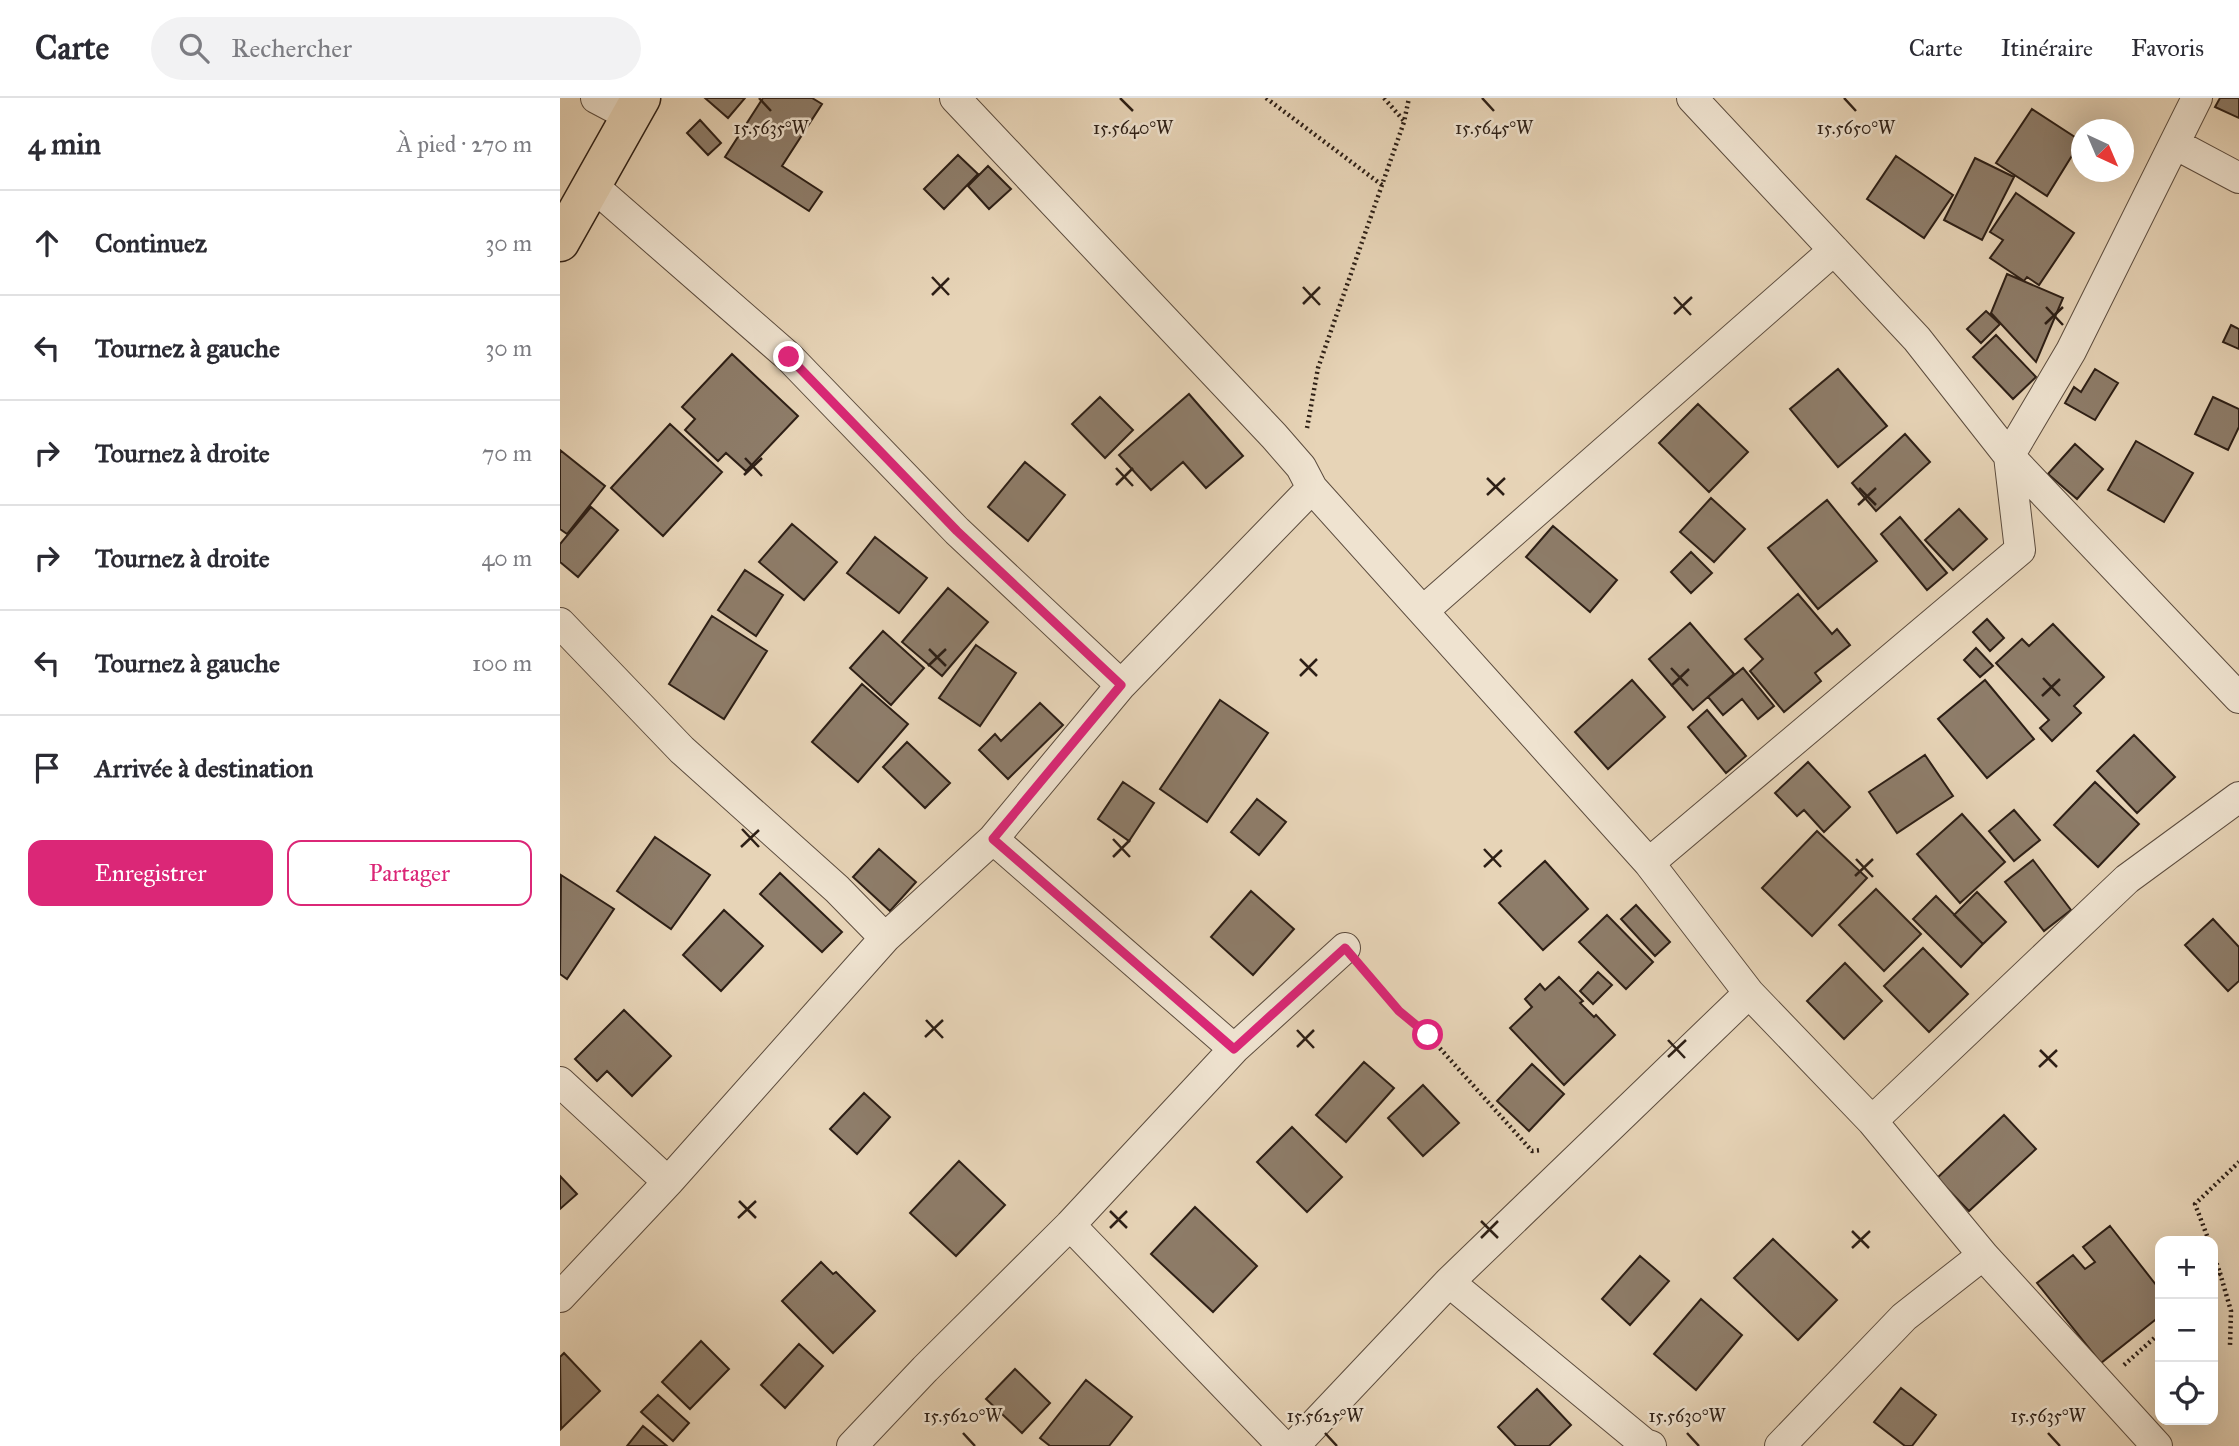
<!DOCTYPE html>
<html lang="fr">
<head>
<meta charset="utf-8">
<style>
	body { margin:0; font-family:"IM FELL Great Primer",serif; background:#f2f2f3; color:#2b2b33 }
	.controls { position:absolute; right:21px; bottom:21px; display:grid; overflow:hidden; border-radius:14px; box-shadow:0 7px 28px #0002 }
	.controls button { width:63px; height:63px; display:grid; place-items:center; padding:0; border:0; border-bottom:2px solid #e1e1e2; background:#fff; color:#2b2b33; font:35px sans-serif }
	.compass { position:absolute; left:1511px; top:21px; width:63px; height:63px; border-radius:50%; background:#fff; box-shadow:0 7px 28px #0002; rotate:136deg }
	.stop { position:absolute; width:21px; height:21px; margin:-16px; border:5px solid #db2777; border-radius:50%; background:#fff }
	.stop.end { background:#db2777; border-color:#fff; box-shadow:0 2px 7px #0008 }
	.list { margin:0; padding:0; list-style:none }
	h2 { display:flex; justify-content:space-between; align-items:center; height:91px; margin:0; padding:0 28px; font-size:30px }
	h2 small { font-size:23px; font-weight:400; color:#7c7c81 }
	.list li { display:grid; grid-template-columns:46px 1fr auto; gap:21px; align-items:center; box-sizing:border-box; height:105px; padding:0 28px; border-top:2px solid #e1e1e2 }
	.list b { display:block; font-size:26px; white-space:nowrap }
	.list em { font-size:23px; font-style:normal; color:#7c7c81 }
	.actions { display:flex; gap:14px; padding:21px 28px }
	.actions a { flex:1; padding:16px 0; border:2px solid #db2777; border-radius:14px; text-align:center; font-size:24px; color:#db2777 }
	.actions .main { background:#db2777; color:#fff }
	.icon { flex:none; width:38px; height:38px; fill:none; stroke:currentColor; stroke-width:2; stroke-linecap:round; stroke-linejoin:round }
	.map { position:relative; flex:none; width:1679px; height:1348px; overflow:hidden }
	header { display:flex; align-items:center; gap:42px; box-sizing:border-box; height:98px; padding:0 35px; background:#fff; border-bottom:2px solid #e1e1e2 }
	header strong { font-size:33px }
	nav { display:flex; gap:38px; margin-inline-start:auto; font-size:24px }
	.search { width:490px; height:63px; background:#f2f2f3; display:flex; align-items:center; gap:18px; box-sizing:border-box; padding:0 24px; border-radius:38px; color:#7c7c81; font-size:26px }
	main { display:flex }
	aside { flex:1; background:#fff }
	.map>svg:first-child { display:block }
</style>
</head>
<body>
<header>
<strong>Carte</strong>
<div class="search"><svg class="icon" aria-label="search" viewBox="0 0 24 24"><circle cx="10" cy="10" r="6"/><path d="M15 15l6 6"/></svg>Rechercher</div>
<nav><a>Carte</a><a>Itinéraire</a><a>Favoris</a></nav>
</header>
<main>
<aside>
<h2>4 min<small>À pied · 270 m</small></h2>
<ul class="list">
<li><svg class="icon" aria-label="ahead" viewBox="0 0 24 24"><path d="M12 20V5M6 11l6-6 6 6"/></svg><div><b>Continuez</b></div><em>30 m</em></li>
<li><svg class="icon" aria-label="left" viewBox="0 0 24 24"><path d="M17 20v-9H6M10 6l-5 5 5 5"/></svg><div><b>Tournez à gauche</b></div><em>30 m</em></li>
<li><svg class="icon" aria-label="right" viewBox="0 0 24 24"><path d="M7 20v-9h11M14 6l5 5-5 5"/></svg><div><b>Tournez à droite</b></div><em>70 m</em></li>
<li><svg class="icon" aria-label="right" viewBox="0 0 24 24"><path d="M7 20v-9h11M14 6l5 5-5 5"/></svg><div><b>Tournez à droite</b></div><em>40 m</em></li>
<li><svg class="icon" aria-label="left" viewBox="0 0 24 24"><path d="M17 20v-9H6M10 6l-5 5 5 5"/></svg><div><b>Tournez à gauche</b></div><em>100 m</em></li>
<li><svg class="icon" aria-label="arrive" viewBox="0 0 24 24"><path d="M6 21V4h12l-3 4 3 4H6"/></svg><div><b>Arrivée à destination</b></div></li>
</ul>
<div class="actions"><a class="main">Enregistrer</a><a>Partager</a></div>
</aside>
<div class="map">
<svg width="1679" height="1348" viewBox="0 0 1679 1348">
	<rect width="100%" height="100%" fill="#e7d4b7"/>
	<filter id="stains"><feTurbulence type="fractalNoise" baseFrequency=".00286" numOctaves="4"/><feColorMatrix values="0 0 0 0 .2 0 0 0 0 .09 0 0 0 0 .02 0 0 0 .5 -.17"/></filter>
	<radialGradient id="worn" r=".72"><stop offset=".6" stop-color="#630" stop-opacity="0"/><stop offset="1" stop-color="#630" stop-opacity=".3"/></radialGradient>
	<path fill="#8e7d6a" stroke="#2d1f16" stroke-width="2" d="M145,0H185L168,20Z
		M203,0H252L262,6L222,68L262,94L249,113L165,59Z
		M1660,0H1679V20L1655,9Z
		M1472,11L1521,43L1487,98L1436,65Z
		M140,22L161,45L148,57L127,35Z
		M398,57L418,76L384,111L364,91Z
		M1336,58L1393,97L1364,140L1307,101Z
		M1415,60L1454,79L1422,142L1384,122Z
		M428,68L451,91L429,111L408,88Z
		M1456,95L1514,135L1479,187L1467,179L1464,183L1430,160L1443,142L1430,134Z
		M1447,176L1503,200L1476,264L1431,215Z
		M1426,213L1440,226L1421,245L1407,231Z
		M1671,227L1679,231V251L1663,244Z
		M1436,237L1476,279L1453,301L1413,259Z
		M172,256L238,318L186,373L166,355L158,363L125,332L135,321L122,309Z
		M1278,271L1327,328L1278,369L1230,311Z
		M1535,271L1558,285L1535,322L1505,305L1514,289L1521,294Z
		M629,296L683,358L646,390L623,364L591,392L559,357Z
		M540,299L573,332L545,360L512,326Z
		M1653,299L1679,311V329L1668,352L1635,336Z
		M1138,306L1188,354L1149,394L1099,345Z
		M110,326L162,374L103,438L51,390Z
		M1345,336L1370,364L1316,413L1292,385Z
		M1576,343L1633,375L1604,424L1548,392Z
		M1515,346L1543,371L1517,401L1488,376Z
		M0,352L45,388L7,436L0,431Z
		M465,364L505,397L468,443L428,409Z
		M1151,400L1185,431L1154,464L1120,434Z
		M1267,402L1317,463L1258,511L1208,450Z
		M31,409L58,432L18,479L0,464V446Z
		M1399,411L1427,441L1393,472L1365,442Z
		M1340,419L1387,475L1367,492L1321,436Z
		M232,426L277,464L244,502L199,464Z
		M993,428L1057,482L1030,514L966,459Z
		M315,439L367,480L339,515L287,475Z
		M1131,454L1152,475L1131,495L1111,474Z
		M185,472L223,497L196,538L158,512Z
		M388,490L428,524L382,578L342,544Z
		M1238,496L1272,536L1277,531L1290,547L1255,575L1261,583L1224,614L1190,573L1203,561L1185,541Z
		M152,518L207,553L164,621L109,586Z
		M1427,521L1444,540L1430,553L1413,534Z
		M1130,525L1174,576L1133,612L1089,561Z
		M1493,526L1544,579L1514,608L1521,615L1492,643L1480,630L1489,622L1436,565L1462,541L1469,548Z
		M323,533L364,570L331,607L290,570Z
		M416,547L456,575L420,628L379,600Z
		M1416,550L1433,568L1420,579L1404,562Z
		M1183,570L1214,608L1198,621L1182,601L1163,617L1148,599Z
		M1072,582L1105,619L1048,671L1015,634Z
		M1425,582L1474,641L1427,680L1378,621Z
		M302,586L348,626L298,684L252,644Z
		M660,602L708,635L647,724L600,691Z
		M480,605L503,627L448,681L419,652L435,636L441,643Z
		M1147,612L1186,658L1166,675L1128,629Z
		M1574,637L1615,679L1577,715L1537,673Z
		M347,644L390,685L365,710L323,669Z
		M1365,657L1393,698L1337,735L1309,694Z
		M1248,664L1290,709L1264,734L1244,712L1237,718L1215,695Z
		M563,684L594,705L569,743L538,721Z
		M1535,684L1579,726L1538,769L1494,727Z
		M697,701L726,724L699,757L671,734Z
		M1454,712L1480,742L1454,763L1429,733Z
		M1402,716L1445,764L1400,805L1357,756Z
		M1257,733L1307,780L1252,838L1202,790Z
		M95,739L150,777L111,831L57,793Z
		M319,751L356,784L330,813L293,779Z
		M1473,762L1511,812L1484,833L1445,784Z
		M985,763L1028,811L983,852L939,805Z
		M220,775L282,834L262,854L200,796Z
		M1,777L54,811L7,881L0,876Z
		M1316,791L1361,836L1324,873L1279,827Z
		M691,793L734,831L693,877L651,839Z
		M1417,794L1446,824L1423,846L1394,817Z
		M1376,798L1423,846L1401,869L1353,821Z
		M1076,807L1110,844L1095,858L1061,821Z
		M164,812L203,848L161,893L123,857Z
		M1047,817L1093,864L1066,891L1019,844Z
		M1653,821L1679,849V883L1668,893L1625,847Z
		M1363,850L1408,896L1369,934L1324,888Z
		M1285,865L1322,903L1284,941L1247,903Z
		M1038,874L1052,887L1033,906L1020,893Z
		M999,879L1023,903L1020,905L1034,919L1036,917L1055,937L1004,987L950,930L972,909L965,901L980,886L985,892Z
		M64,912L111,958L72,998L47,973L37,983L15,961Z
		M804,964L834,990L786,1044L756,1017Z
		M972,966L1004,996L969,1033L937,1003Z
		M863,987L899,1025L863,1058L828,1020Z
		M304,995L330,1019L297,1056L270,1031Z
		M1444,1017L1476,1051L1409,1113L1377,1080Z
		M732,1029L782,1079L747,1114L697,1064Z
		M399,1063L445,1107L396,1158L350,1115Z
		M0,1078L17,1096L0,1111Z
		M635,1109L697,1168L653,1214L591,1156Z
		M1550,1128L1600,1192V1218L1541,1265L1477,1185L1513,1157L1525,1171L1535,1164L1523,1149Z
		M1213,1141L1277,1202L1238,1242L1174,1180Z
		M1080,1158L1109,1183L1070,1227L1042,1201Z
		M261,1164L273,1176L276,1174L315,1213L273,1255L222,1203Z
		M1141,1201L1182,1237L1136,1292L1094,1256Z
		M141,1243L169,1271L130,1311L102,1284Z
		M239,1246L263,1268L225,1310L201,1287Z
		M4,1255L40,1293L1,1331L0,1259Z
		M455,1271L490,1305L462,1335L426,1301Z
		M526,1282L572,1319L549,1348H490L480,1340Z
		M1341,1290L1376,1317L1352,1348H1345L1314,1324Z
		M977,1291L1011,1327L989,1348H956L938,1329Z
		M98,1297L129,1325L113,1343L81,1314Z
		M83,1328L107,1348H67Z"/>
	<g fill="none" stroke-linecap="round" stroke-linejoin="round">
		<g stroke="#5c4c3e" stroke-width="32">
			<path id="minor" d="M36,0L70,18
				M395,0L714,338L741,369L752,390L1089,765L1189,895L1312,1023L1423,1157L1597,1348
				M1132,0L1357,241L1449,358L1679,600
				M1615,46L1679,80
				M33,88L229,259L397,433L561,587
				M863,513L1274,152
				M0,525L122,652L277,791L325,840
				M433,741L674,951
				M1089,765L1460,452L1449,358L1511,253L1637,0
				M0,984L108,1084
				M1312,1023L1567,781L1679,699
				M510,1127L723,1348
				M889,1184L1085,1346L1091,1348
				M0,1199L108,1084L325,840L433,741L561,587L752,390
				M292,1348L365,1271L510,1127L674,951L785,850
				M734,1348L889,1184L1189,895
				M1220,1348L1344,1219L1423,1157"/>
		</g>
		<g stroke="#2d1f16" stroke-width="41">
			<path id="primary" d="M0,144L81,0"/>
		</g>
		<path stroke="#2d1f16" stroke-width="4.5" stroke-dasharray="2 3.5" stroke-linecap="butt" d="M706,0L822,87
			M824,0L844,23
			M747,330L758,270L844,24L849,0
			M803,872L839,913L868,937L972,1053L981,1052
			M1649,1143L1635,1106L1679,1064
			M1653,1155L1660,1175L1653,1183
			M1660,1175L1671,1213L1670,1247
			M1564,1267L1600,1235"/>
		<use href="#minor" stroke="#efe3d0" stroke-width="30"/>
		<use href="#primary" stroke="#e7d4b7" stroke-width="38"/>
	</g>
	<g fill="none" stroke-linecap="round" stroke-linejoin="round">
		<path stroke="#db2777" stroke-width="9" d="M229,259L397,433L561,587L433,741L674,951L785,850L839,913L868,937"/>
	</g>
	<path fill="none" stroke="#2d1f16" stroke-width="2.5" d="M199,0L211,13M560,0L573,13M922,0L934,13M1284,0L1296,13M372,179L389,197M743,189L760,207M372,197L389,180M1114,199L1131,217M743,206L760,189M1486,209L1503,227M1114,216L1132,199M1485,226L1503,209M185,360L202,378M556,370L573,388M184,377L202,360M927,380L944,397M556,387L573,370M1299,390L1316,407M927,397L945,380M1298,407L1316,390M369,551L386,568M740,561L757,578M368,568L386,551M1111,570L1128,588M740,578L757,561M1483,580L1500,598M1111,588L1129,571M1482,598L1500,581M182,731L199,749M553,741L570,759M181,749L199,732M924,751L941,769M553,759L570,742M1296,761L1313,779M924,769L942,752M1295,778L1313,761M366,922L383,940M737,932L754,950M365,939L383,922M1108,942L1125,960M737,949L754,932M1480,952L1497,969M1108,959L1126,942M1479,969L1497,952M179,1103L196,1120M550,1113L567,1130M178,1120L196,1103M921,1123L938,1140M550,1130L567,1113M1292,1133L1309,1150M921,1140L938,1123M1292,1150L1310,1133M403,1335L415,1348M765,1335L777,1348M1127,1335L1139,1348M1488,1335L1500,1348"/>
	<g font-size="18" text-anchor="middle" fill="#2d1f16" stroke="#efe3d0" stroke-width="5" stroke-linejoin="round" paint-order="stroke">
		<text x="211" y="36">15.5635°W</text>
		<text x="573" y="36">15.5640°W</text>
		<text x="934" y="36">15.5645°W</text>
		<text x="1296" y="36">15.5650°W</text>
		<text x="403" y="1324">15.5620°W</text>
		<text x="765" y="1324">15.5625°W</text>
		<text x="1127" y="1324">15.5630°W</text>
		<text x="1488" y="1324">15.5635°W</text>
	</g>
	<rect width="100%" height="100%" filter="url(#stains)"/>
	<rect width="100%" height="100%" fill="url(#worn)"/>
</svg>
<div class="controls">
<button>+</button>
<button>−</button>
<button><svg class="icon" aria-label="locate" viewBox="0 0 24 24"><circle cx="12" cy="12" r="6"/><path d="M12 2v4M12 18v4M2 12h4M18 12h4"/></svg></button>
</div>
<svg class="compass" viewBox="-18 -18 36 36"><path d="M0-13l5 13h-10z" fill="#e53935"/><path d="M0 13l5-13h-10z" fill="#7c7c81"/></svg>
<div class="stop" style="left:868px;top:937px"></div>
<div class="stop end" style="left:229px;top:259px"></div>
</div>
</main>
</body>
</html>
